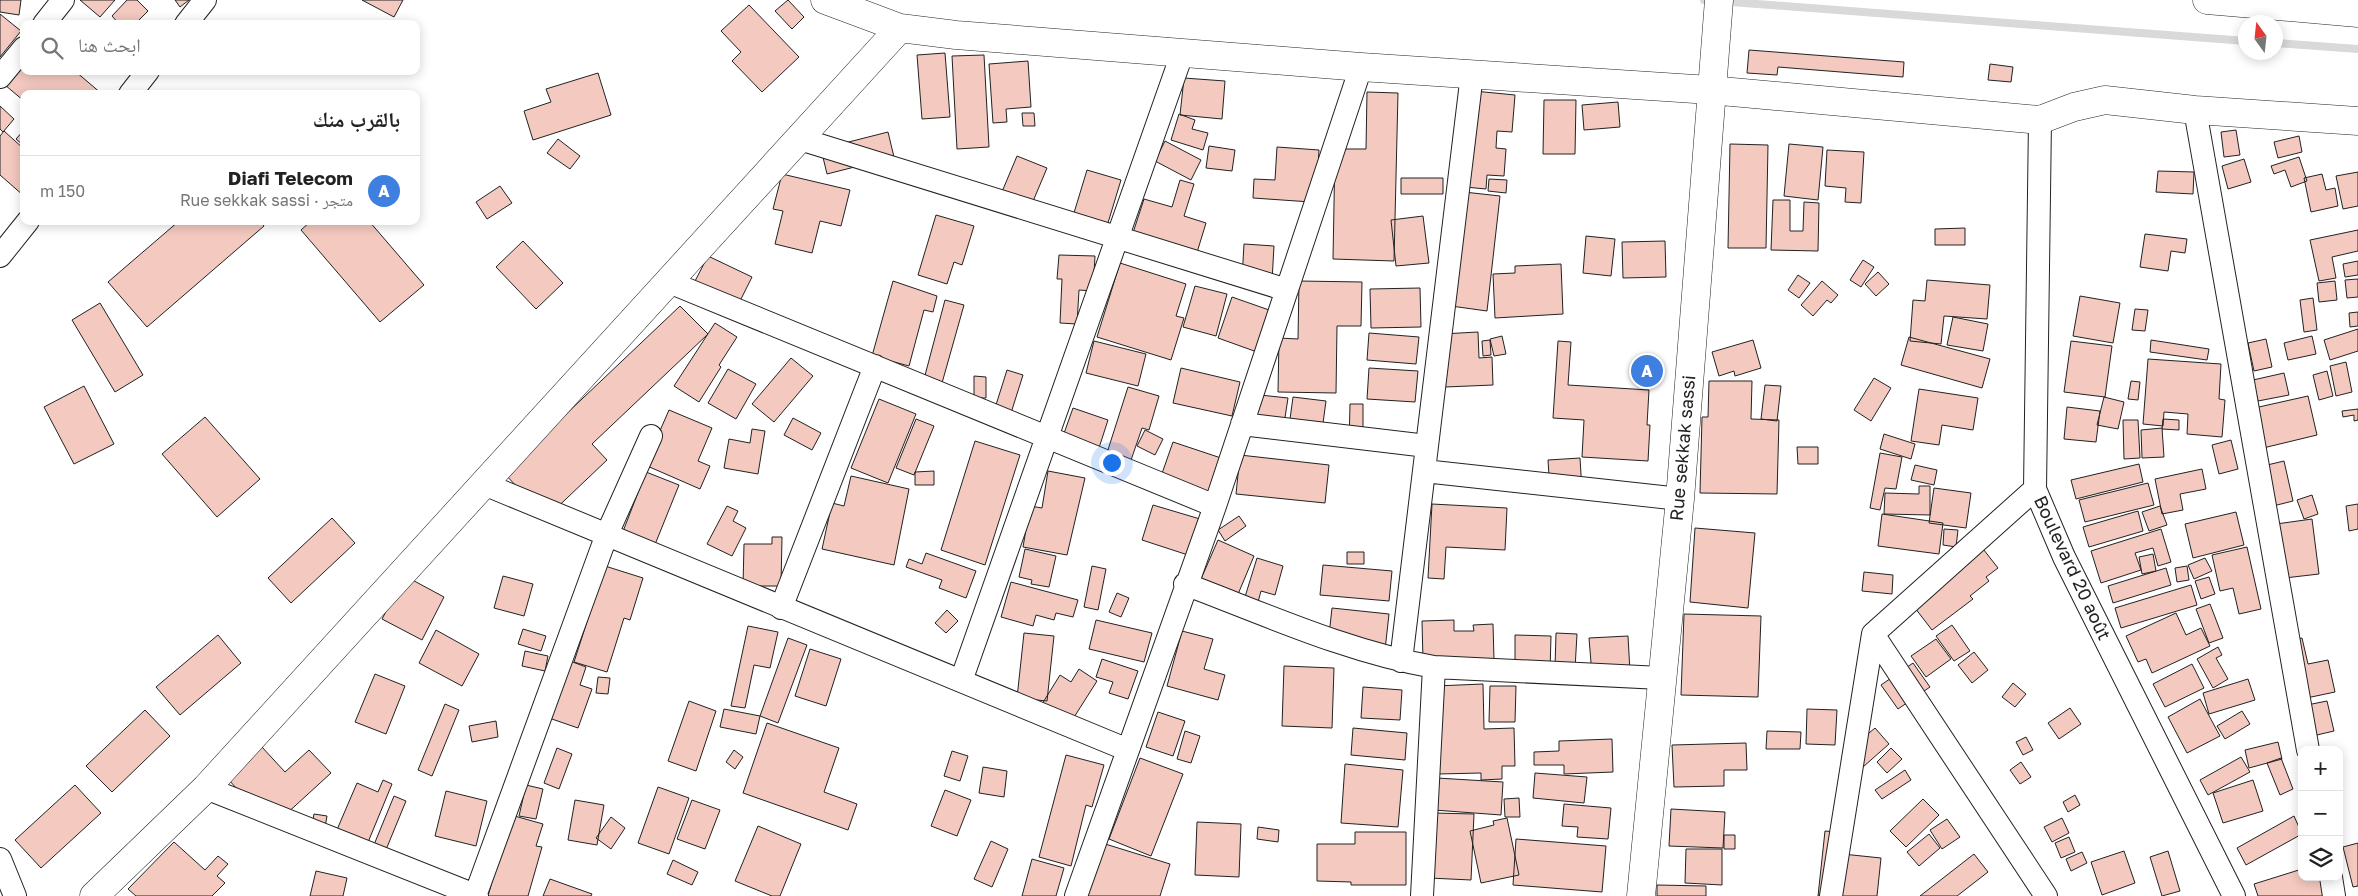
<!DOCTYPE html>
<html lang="ar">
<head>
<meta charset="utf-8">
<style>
	body { margin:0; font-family:"Golos Text","Noto Naskh Arabic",sans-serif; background:#f2f2f2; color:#222; direction:rtl }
	.controls { position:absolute; right:15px; bottom:15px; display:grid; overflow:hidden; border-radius:10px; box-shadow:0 2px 12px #0003 }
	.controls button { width:45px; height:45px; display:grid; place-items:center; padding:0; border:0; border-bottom:1px solid #e0e0e0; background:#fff; color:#222; font:25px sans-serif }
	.compass { position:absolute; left:2238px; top:15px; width:45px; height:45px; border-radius:50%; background:#fff; box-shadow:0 2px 12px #0003; rotate:345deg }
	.you { position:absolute; left:1111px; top:462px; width:18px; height:18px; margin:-12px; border:4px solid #fff; border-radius:50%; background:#1a73e8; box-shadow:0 0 0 8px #1a73e833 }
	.badge { display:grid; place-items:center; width:32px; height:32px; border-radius:50%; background:#c62828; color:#fff; font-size:16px; font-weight:700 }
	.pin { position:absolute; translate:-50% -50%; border:2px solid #fff; box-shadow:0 1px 5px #0006 }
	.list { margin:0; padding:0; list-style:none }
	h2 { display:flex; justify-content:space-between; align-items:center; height:65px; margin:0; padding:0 20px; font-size:21px }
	h2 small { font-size:16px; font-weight:400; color:#767676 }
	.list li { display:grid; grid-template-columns:32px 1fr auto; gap:15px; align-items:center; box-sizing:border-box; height:70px; padding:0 20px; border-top:1px solid #e0e0e0 }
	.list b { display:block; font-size:19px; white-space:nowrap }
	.list p { margin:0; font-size:16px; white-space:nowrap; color:#767676 }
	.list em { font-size:16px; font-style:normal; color:#767676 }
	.icon { flex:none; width:28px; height:28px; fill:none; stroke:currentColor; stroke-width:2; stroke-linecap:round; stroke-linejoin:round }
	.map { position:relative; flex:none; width:2358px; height:896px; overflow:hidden; direction:ltr }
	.search { position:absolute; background:#fff; box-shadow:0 2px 12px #0003; left:20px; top:20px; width:400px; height:55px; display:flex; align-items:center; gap:12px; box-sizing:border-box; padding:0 18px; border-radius:10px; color:#767676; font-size:19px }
	.panel { position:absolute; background:#fff; box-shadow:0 2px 12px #0003; left:20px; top:90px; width:400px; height:135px; border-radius:10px; direction:rtl }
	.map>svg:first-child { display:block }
</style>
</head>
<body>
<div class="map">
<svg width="2358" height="896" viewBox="0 0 2358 896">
	<rect width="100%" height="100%" fill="#fff"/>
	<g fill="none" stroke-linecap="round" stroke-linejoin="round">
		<path stroke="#d9d9d9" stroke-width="8" d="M1704,0L2246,41
			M2276,43L2358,49"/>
	</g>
	<path fill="#f3c9c0" stroke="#222" d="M0,0H21L19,15L0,12Z
		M80,0H115L100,17Z
		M127,0H137L148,11L135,24H119L112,16Z
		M175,0H189L180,7Z
		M362,0H403L394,17Z
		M788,0L804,17L792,29L775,11Z
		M749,5L799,57L762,92L732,61L741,52L721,31Z
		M0,14L21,31L0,57Z
		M1749,50L1904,62L1903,77L1778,67L1777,75L1747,73Z
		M945,53L950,117L922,119L917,55Z
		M984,55L989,147L957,149L952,56Z
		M1028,61L1031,107L1006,109L1007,122L993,123L989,64Z
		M24,64V71H75L102,94H24V101L5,85Z
		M1990,64L2013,67L2011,82L1988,80Z
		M598,73L611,115L533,140L524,111L551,102L546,89Z
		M1184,78L1225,81L1222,119L1180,115Z
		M1474,91L1515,95L1512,132L1497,131L1496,148L1506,149L1504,176L1487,175L1486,189L1465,187Z
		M1367,92L1398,93L1394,261L1333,259L1335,149H1366Z
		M1544,100H1576L1575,154H1543Z
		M1618,102L1620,127L1584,130L1582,105Z
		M0,106L14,119L3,132L0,129Z
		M1022,113H1034L1035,126H1023Z
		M1179,114L1195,120L1192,129L1208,133L1203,150L1171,140Z
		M24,130V146L16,139Z
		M2236,130L2240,155L2224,157L2221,132Z
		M4,131L24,149V196L0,175V136Z
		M888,132L894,157L827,174L821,149Z
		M2299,136L2302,152L2278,158L2274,142Z
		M558,139L580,156L570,169L547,153Z
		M1165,141L1201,160L1191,180L1155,161Z
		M1730,144L1768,145L1766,248H1728Z
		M1789,144L1823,147L1818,200L1784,196Z
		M1209,146L1235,150L1232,171L1206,168Z
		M1277,147L1319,150L1317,186L1311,202L1253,198L1254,179L1275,180Z
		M1827,150L1864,152L1861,203L1845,202L1846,188L1825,186Z
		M1017,156L1047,168L1026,218L996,206Z
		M2299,157L2307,181L2291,187L2285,170L2274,174L2271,166Z
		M2244,159L2251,182L2228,189L2222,166Z
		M1087,170L1121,180L1104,236L1070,226Z
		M2158,171L2194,172L2193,194L2156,192Z
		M2358,172V206L2343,209L2336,176Z
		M782,174L850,190L841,226L820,221L812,253L775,244L783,211L773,209Z
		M2322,174L2326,190L2335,188L2338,206L2311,212L2304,178Z
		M1401,178H1443V194H1401Z
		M1489,179L1507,180L1506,193L1488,191Z
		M1180,180L1194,184L1184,216L1206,223L1195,259L1131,239L1144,199L1172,207Z
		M500,186L512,203L487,219L476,202Z
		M1464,192L1500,196L1487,311L1451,306Z
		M1773,200H1790V231H1803L1804,202L1819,203L1818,251L1771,250Z
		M936,215L974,226L962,265L954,262L947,284L918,275Z
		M1423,216L1429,263L1396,266L1391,220Z
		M179,221H261L264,226L147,327L108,282Z
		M311,221H369L424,285L380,322L301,230Z
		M1965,228V245H1935V229Z
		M2358,230V251L2332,257L2336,278L2319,281L2310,240Z
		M2145,234L2187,239L2185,253L2171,251L2168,271L2140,267Z
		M1586,236L1615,239L1611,276L1583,273Z
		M523,241L563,283L536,309L496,267Z
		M1665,241L1666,277L1623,278L1622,242Z
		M1244,244L1274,246L1272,281L1242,279Z
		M1059,255L1095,256L1093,291L1079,290L1077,324L1060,323L1062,279H1057Z
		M708,256L752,277L738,305L694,283Z
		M1863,260L1874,267L1861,287L1850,280Z
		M2358,261V275L2345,277L2343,264Z
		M1120,263L1186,284L1176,316L1184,318L1171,360L1097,337Z
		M1561,264L1563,314L1495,318L1493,274L1515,273V266Z
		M1878,272L1889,284L1876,296L1865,284Z
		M1798,275L1810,283L1799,298L1788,290Z
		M2358,279V297L2347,298L2345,280Z
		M1927,280L1990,285L1987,319L1944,316L1941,344L1910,341L1913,300L1925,301Z
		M893,281L937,296L933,312L924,310L909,366L872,356Z
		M1299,281L1362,282L1361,326H1337L1336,393L1278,392L1279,338L1298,339Z
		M1822,281L1838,295L1831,303L1827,300L1813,316L1801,305Z
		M2335,281L2337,300L2319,302L2317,283Z
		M1195,286L1227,294L1216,336L1183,327Z
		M1420,288L1421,327L1371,328L1370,289Z
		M2080,296L2120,303L2113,343L2073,336Z
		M1232,297L1272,311L1257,352L1218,338Z
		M2313,298L2317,330L2304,332L2300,300Z
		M945,300L964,305L942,383L924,379Z
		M100,303L143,375L115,392L72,320Z
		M680,306L708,334L592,444L607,460L546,518L504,473Z
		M2135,309L2148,310L2145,331L2132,330Z
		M2358,312V326L2350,327L2349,313Z
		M1953,317L1988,324L1983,351L1947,345Z
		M715,323L737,337L719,365L721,367L699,402L674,386Z
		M2358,329V351L2330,360L2324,340Z
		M1478,332L1479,358L1492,357L1493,385L1445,387L1442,334Z
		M1369,333L1419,337L1416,364L1367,360Z
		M1502,336L1506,354L1494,356L1490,339Z
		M2312,336L2316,354L2288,360L2284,343Z
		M1909,337L1990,359L1982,388L1901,365Z
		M2266,339L2272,367L2254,371L2248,343Z
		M1490,340L1491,355L1483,356L1482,341Z
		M1753,340L1761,368L1735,376L1734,371L1719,376L1712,352Z
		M2151,340L2209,349L2207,360L2150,352Z
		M1094,341L1146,354L1138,386L1086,373Z
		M1558,341L1571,342L1568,385L1649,390L1647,425H1650L1648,461L1582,457L1584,420L1553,418Z
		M2071,341L2112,346L2105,397L2064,392Z
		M791,358L813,376L774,422L752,404Z
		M2148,359L2221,364L2219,399L2225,400L2222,437L2187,434L2188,414L2164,412L2163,426L2143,424Z
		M2346,362L2352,392L2336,396L2330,366Z
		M1181,368L1240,382L1232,416L1173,403Z
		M1369,368L1418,371L1415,402L1367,399Z
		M728,369L756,384L736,419L708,403Z
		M1007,370L1023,375L1011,413L995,408Z
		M2327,371L2333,396L2319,400L2313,375Z
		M2284,373L2289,395L2258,401L2253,380Z
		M974,376L986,377V398H974Z
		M1874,378L1891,388L1871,421L1854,410Z
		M1709,381H1752L1751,419L1779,420L1777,494L1700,493L1702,417H1708Z
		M2131,381L2140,382L2138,400L2128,399Z
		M1765,385L1781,386L1777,421L1761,419Z
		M84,386L114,444L74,464L44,407Z
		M1128,387L1159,396L1149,430L1142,428L1130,463L1106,456Z
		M1919,389L1978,398L1973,430L1942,425L1939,445L1911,441Z
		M1260,395L1288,398L1282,437L1254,433Z
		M2308,396L2317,435L2259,449L2250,409Z
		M1293,397L1326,401L1321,438L1288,434Z
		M2104,397L2124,402L2118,429L2097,425Z
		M879,399L916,414L888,483L851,468Z
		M1350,404H1363V445H1349Z
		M2067,407L2100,411L2096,442L2064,439Z
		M1073,408L1108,420L1098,451L1062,439Z
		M2358,409V420L2354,421V415L2343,417L2342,411Z
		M669,410L712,428L698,461L710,466L700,489L645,465Z
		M205,417L260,479L217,517L162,454Z
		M793,418L821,433L812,450L784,435Z
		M916,419L934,426L914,475L896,468Z
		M2163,419L2179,420V430L2162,429Z
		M2123,420H2138L2140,458L2124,459Z
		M2162,428L2164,457L2142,458L2141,430Z
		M752,429L765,431L758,474L724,468L729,439L750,443Z
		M1145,430L1163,439L1155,455L1137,446Z
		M1884,434L1915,444L1911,459L1880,449Z
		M2231,440L2238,469L2219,474L2212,445Z
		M975,441L1020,455L985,565L941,550Z
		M1173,442L1221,458L1207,499L1159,482Z
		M1797,447H1818V464H1798Z
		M1880,453L1902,457L1896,489L1885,488L1880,510L1870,508Z
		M1240,455L1329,465L1325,503L1236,494Z
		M1580,458L1582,491L1550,493L1548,460Z
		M2284,461L2293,501L2273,506L2263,466Z
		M2139,464L2143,482L2076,499L2071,480Z
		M1915,465L1937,470L1934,485L1911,480Z
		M2202,469L2206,489L2180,494L2183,510L2162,514L2155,479Z
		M934,471V485H915V472Z
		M1048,471L1085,478L1067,555L1023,547L1030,506L1042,508Z
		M646,472L679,485L654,547L622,534Z
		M851,476L909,489L894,565L822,549L832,503L844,506Z
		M2148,483L2154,505L2085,522L2079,500Z
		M1919,486H1930V515L1884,514L1885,493L1919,494Z
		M1934,488L1971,493L1966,528L1929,523Z
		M2312,495L2318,514L2304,519L2297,500Z
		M1432,504L1507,508L1505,550L1446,547L1444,579L1428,578Z
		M2358,504V529L2349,531L2346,506Z
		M1153,505L1200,519L1188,555L1142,540Z
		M727,506L738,511L733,521L746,528L732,556L707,544Z
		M2160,506L2167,525L2149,531L2142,512Z
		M2138,511L2143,531L2089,547L2083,527Z
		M2236,512L2244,545L2193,558L2185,524Z
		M1882,514L1943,523L1939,554L1878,546Z
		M1239,516L1246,526L1225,541L1218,530Z
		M332,518L355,543L291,603L268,578Z
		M2312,519L2319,574L2276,579L2269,525Z
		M1695,528L1755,533L1748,608L1690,602Z
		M1944,529L1958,530L1956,547L1943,545Z
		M2161,529L2171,562L2158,566L2153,548L2135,553L2141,570L2101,583L2091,551Z
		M772,537H782L781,586H743L744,544H772Z
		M1218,540L1254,556L1231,611L1194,595Z
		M1980,545L1998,568L1986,577L1989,581L1970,596L1973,599L1932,630L1908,599Z
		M2247,547L2261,609L2239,614L2233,588L2220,591L2212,555Z
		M1025,549L1056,556L1049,587L1031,584L1032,580L1019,577Z
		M1347,552H1364V564H1347Z
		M926,553L976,571L966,598L939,588L942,580L906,567L909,559L922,564Z
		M2153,554L2156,571L2142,574L2139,557Z
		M1257,558L1283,566L1275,595L1261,591L1254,617L1240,613Z
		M2205,558L2212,571L2194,579L2188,565Z
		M1323,565L1392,571L1389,601L1320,595Z
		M605,566L643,578L630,620L624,618L607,672L574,662Z
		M1092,566L1106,569L1098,610L1084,607Z
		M2187,566L2189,580L2177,582L2175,568Z
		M2166,568L2171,585L2113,603L2108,586Z
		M1864,572L1893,575L1892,594L1862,591Z
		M405,576L444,597L422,640L382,619Z
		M503,576L533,584L524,616L494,608Z
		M2209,577L2215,594L2201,599L2195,581Z
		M1011,582L1078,600L1073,617L1056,613L1054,620L1036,615L1033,626L1001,617Z
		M2191,585L2197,605L2121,628L2115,608Z
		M1117,593L1129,598L1121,617L1109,612Z
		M2210,604L2223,638L2209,643L2196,609Z
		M1332,608L1389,614L1385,650L1328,644Z
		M947,610L958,621L946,633L935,623Z
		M2176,613L2186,635L2201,628L2210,646L2152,673L2146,659L2138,662L2126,636Z
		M1684,614L1761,616L1758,697L1681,695Z
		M1096,620L1152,633L1144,662L1089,649Z
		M1454,620V631H1474L1473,625L1493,624L1494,660L1423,661L1422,621Z
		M1952,625L1970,651L1954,661L1936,636Z
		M748,626L778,632L770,668L754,665L745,708L731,706Z
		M523,629L546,636L541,651L518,644Z
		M436,630L479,654L462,686L419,663Z
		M1182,631L1213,639L1204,669L1225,675L1218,700L1167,686Z
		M1024,633L1054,636L1047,701L1017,698Z
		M1556,633L1577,634L1575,669L1555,668Z
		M218,635L241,663L180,715L156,687Z
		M1515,635L1551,636L1550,671L1515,670Z
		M1628,636L1630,672L1592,675L1589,638Z
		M788,638L807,645L778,723L760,716Z
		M2302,638L2308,664L2328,660L2335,692L2297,700L2284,642Z
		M1936,639L1951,659L1926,677L1911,656Z
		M2218,647L2222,655L2216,658L2228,679L2213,688L2197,659Z
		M810,649L841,659L826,706L795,696Z
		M525,651L548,656L545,671L522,666Z
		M1974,652L1988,670L1972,683L1958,665Z
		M1102,659L1138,671L1128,699L1109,693L1113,682L1096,677Z
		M570,661L586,667L580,685L592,689L578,728L549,718Z
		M1913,663L1930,687L1898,709L1881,685Z
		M2192,664L2204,688L2165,707L2153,684Z
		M1284,666L1334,668L1332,728L1282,726Z
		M1079,669L1097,681L1071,722L1042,704L1060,675L1071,682Z
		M375,674L405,686L386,734L355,722Z
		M598,677L610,678L608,694L596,693Z
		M2248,679L2255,700L2209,714L2203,693Z
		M2013,683L2026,694L2015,707L2002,697Z
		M1483,684L1484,729L1514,728L1515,766H1502V779L1481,780V773L1438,774L1435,686Z
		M1490,686H1516L1515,722H1489Z
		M1363,687L1402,690L1400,720L1361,718Z
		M2200,699L2220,736L2187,753L2168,717Z
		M689,701L716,711L696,771L668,761Z
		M2327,701L2334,731L2304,738L2297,707Z
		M445,704L459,710L432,776L418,770Z
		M2070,708L2081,724L2059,739L2048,723Z
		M724,709L760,716L756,734L720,727Z
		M1807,709L1837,710L1835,745L1806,744Z
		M145,710L170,736L112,792L86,766Z
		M2242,711L2250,724L2225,739L2217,726Z
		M1158,712L1185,721L1173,756L1146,747Z
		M496,721L498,737L472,742L469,726Z
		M767,723L839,748L824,792L857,804L848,830L743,793Z
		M1353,728L1407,733L1405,760L1351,755Z
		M1875,728L1889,744L1863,767L1849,750Z
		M1185,731L1200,736L1191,763L1177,759Z
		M1767,731L1801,732L1800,749H1766Z
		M2026,737L2033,750L2023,755L2016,742Z
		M1612,739L1613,772L1564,774V765H1534V752L1559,751V741Z
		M2278,742L2282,759L2249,768L2245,750Z
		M1746,743L1747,770H1724V786L1674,787L1672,745Z
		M261,746L285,772L309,750L331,773L272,827L227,778Z
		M557,748L572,754L559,789L544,783Z
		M1891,748L1902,759L1887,773L1877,762Z
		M734,750L743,757L735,769L726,762Z
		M952,751L968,756L960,781L944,776Z
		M1066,755L1104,765L1092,807L1086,805L1071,866L1039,857Z
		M2241,757L2250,772L2208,795L2200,780Z
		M1140,758L1183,774L1151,856L1109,839Z
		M2281,758L2293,789L2280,795L2267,763Z
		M2021,762L2031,777L2020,784L2010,770Z
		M1345,764L1403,770L1398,827L1341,823Z
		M983,767L1007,771L1004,797L979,793Z
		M1905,770L1911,780L1882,799L1875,790Z
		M1535,773L1587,777L1584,803L1533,798Z
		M1437,778L1503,782L1501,815L1434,810Z
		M383,780L392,784L364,852L333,839L357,783L378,792Z
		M2253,780L2263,811L2223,823L2213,793Z
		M75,785L101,813L41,868L15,840Z
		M526,785L543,789L536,819L519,816Z
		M658,787L689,798L669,854L638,843Z
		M945,790L971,800L957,836L931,826Z
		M446,791L487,801L476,846L435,836Z
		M2075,795L2080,805L2068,812L2063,802Z
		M394,796L406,801L383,857L371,852Z
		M1519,798L1520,817H1505L1504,799Z
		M1923,799L1939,815L1906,847L1890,831Z
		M575,800L604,805L597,845L568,840Z
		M692,800L720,810L705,849L677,839Z
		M1564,804L1611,808L1608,839L1577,837L1578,827L1562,826Z
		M1671,809L1725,812L1723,848L1669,846Z
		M1432,813L1474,814L1471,880L1429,878Z
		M314,814L327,816L324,833L311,831Z
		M511,815L543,824L536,846L542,847L528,896H488Z
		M2294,816L2302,834L2246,865L2237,848Z
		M611,817L625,828L611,849L596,838Z
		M1507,818L1519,875L1481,883L1470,831L1494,825L1493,821Z
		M2062,818L2069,833L2052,842L2044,827Z
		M1947,819L1960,837L1942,849L1930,830Z
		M1197,822L1241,824L1239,877L1195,875Z
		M758,826L801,844L780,896H772L735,881Z
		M1258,827L1279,830L1278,842L1257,839Z
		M1825,831L1836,832L1833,853L1881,858L1877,896H1818Z
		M1355,832H1406V885H1351V882L1317,881V844H1355Z
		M1929,834L1940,848L1919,866L1907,852Z
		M1724,835H1735V849H1724Z
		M2069,837L2075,852L2061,858L2055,843Z
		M1516,839L1606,846L1602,892L1513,885Z
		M991,841L1008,849L992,887L974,879Z
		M174,842L205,870L218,856L228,864L217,876L225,883L212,896H136L128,889Z
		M1102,843L1170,864L1160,896H1085Z
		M2358,843V886L2353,887L2343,847Z
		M1686,849H1722V885L1685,883Z
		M2124,851L2135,883L2102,895L2091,862Z
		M2168,851L2180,891L2162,896L2150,857Z
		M2082,852L2087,863L2071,871L2066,859Z
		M1974,854L1988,872L1957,896H1920Z
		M1032,859L1064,868L1056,896H1022Z
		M673,860L698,872L692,885L667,874Z
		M2302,869V877H2327L2333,896H2258L2254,884Z
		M316,871L347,878L343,896H310Z
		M550,879L592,894L591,896H543Z
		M1657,885L1706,886V896H1657Z"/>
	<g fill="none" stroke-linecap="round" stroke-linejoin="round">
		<g stroke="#222" stroke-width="24">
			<path id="minor" d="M44,24L63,0
				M186,24L205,0
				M0,77L24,48
				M130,94L148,71
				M2195,110L2308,750
				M2040,120L2035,489L2064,557L2234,896
				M800,139L1287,290
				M0,256L28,221
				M669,282L1215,506
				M1242,424L1427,446
				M1424,471L1680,499
				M484,484L1128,750
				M1185,584C1267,615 1348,652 1434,667L1661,678
				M781,608L875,366
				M1873,634L2046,896
				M1401,661L1472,74
				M961,681L1182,54
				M206,788L477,896
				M0,859L15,896
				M2331,877L2334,896
				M475,896L607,534L651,436
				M1076,896L1215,506L1361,67
				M1422,896L1434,667
				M1831,896L1873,634L2035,489"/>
		</g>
		<g stroke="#222" stroke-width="29">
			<path id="tertiary" d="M825,0L900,28L956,35L1361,67L1710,90L2040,120L2074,107L2105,100L2195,110L2358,121
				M2207,0L2358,13
				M94,896L206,788L900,28
				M1641,896L1680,499L1719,0"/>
		</g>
		<use href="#minor" stroke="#fff" stroke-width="22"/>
		<use href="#tertiary" stroke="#fff" stroke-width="28"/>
	</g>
	<g text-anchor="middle" stroke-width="4" stroke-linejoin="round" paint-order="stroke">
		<g font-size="18" fill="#222" stroke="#fff">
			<text transform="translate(1683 448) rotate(-85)" y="6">Rue sekkak sassi</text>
			<text transform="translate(2072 568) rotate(65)" y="6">Boulevard 20 août</text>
		</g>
	</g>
</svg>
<div class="controls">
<button>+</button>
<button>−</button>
<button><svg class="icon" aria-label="layers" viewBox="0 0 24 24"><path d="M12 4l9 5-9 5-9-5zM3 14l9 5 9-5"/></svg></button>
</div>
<svg class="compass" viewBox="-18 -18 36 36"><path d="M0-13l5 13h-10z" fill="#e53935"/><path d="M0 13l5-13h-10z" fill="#767676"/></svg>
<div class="you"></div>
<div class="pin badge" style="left:1647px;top:371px;background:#3f7fe0">A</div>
<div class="search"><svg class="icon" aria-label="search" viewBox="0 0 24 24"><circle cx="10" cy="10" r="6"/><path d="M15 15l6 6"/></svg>ابحث هنا</div>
<section class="panel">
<h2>بالقرب منك<small></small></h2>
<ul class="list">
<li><span class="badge" style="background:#3f7fe0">A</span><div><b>Diafi Telecom</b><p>متجر · Rue sekkak sassi</p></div><em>150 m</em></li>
</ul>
</section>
</div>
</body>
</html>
